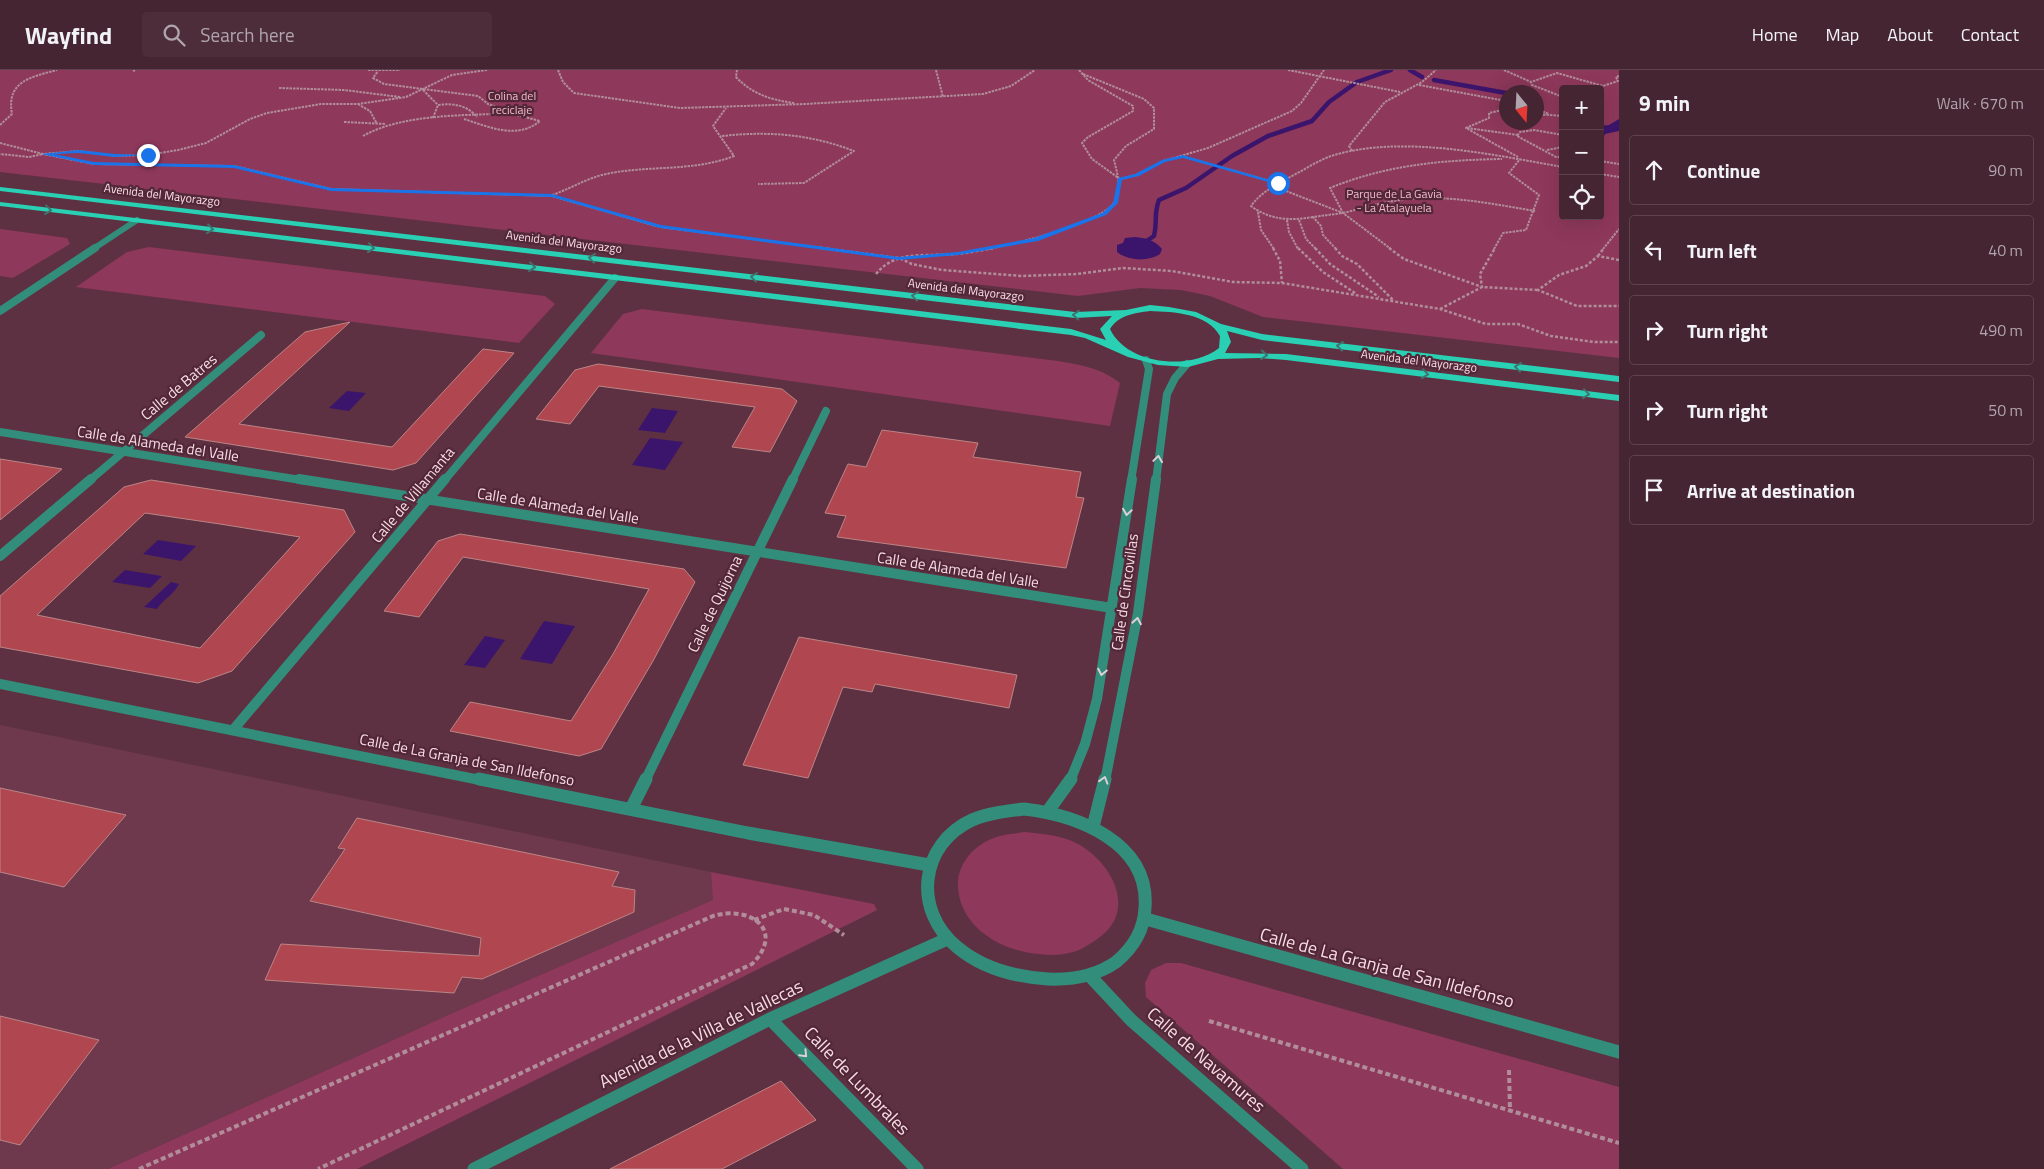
<!DOCTYPE html>
<html lang="en">
<head>
<meta charset="utf-8">
<style>
	body { margin:0; font-family:"Titillium Web",sans-serif; background:#4d2d3a; color:#f1f3f6 }
	.controls { position:absolute; right:15px; top:15px; display:grid; overflow:hidden; border-radius:5px; box-shadow:0 5px 20px #0002 }
	.controls button { width:45px; height:45px; display:grid; place-items:center; padding:0; border:0; border-bottom:1px solid #5e424d; background:#462532; color:#f1f3f6; font:25px sans-serif }
	.compass { position:absolute; left:1499px; top:15px; width:45px; height:45px; border-radius:50%; background:#462532; box-shadow:0 5px 20px #0002; rotate:162deg }
	.stop { position:absolute; width:15px; height:15px; margin:-11px; border:4px solid #1a73e8; border-radius:50%; background:#fff }
	.stop.end { background:#1a73e8; border-color:#fff; box-shadow:0 1px 5px #0008 }
	.list { margin:0; padding:0; list-style:none }
	h2 { display:flex; justify-content:space-between; align-items:center; height:65px; margin:0; padding:0 20px; font-size:21px }
	h2 small { font-size:16px; font-weight:400; color:#b0a5ac }
	.list li { display:grid; grid-template-columns:32px 1fr auto; gap:15px; align-items:center; box-sizing:border-box; height:70px; margin:0 10px 10px; padding:0 10px; border:1px solid #5e424d; border-radius:5px }
	.list b { display:block; font-size:19px; white-space:nowrap }
	.list em { font-size:16px; font-style:normal; color:#b0a5ac }
	.icon { flex:none; width:28px; height:28px; fill:none; stroke:currentColor; stroke-width:2; stroke-linecap:round; stroke-linejoin:round }
	.map { position:relative; flex:none; width:1619px; height:1099px; overflow:hidden }
	header { display:flex; align-items:center; gap:30px; box-sizing:border-box; height:70px; padding:0 25px; background:#462532; border-bottom:1px solid #5e424d }
	header strong { font-size:24px }
	nav { display:flex; gap:28px; margin-inline-start:auto; font-size:18px }
	.search { width:350px; height:45px; background:#4d2d3a; display:flex; align-items:center; gap:12px; box-sizing:border-box; padding:0 18px; border-radius:5px; color:#b0a5ac; font-size:19px }
	main { display:flex }
	aside { flex:1; background:#462532 }
	.map>svg:first-child { display:block }
</style>
</head>
<body>
<header>
<strong>Wayfind</strong>
<div class="search"><svg class="icon" aria-label="search" viewBox="0 0 24 24"><circle cx="10" cy="10" r="6"/><path d="M15 15l6 6"/></svg>Search here</div>
<nav><a>Home</a><a>Map</a><a>About</a><a>Contact</a></nav>
</header>
<main>
<div class="map">
<svg width="1619" height="1099" viewBox="0 0 1619 1099">
	<rect width="100%" height="100%" fill="#5e3142"/>
	<path fill="#6e394d" d="M0,655L711,802L714,830L455,942L108,1099H0Z"/>
	<path fill="#8e385b" fill-rule="evenodd" d="M0,0H1619V288L1263,247L1210,226L1181,220L1140,218L1078,226L0,102ZM1563,19H1600V146H1563ZM1506,22H1536V52H1506Z
		M0,159L67,168L70,174L13,208L0,206Z
		M149,177L545,226L555,234L519,273L76,217L127,182Z
		M642,239L1058,291C1081,295 1101,298 1120,313L1110,356L591,283L623,244Z
		M1025,762C1043,764 1060,765 1076,773C1102,786 1129,821 1114,851C1107,864 1095,871 1083,878C1070,885 1053,886 1039,884C1000,881 956,855 958,811C959,796 969,782 982,774C994,765 1010,764 1025,762Z
		M711,802L874,834L877,840L357,1099H108L455,942L713,830Z
		M1166,893H1181L1619,1017V1099H1343L1146,927L1145,913L1151,900Z"/>
	<path fill="#3b156c" d="M1619,49V61L1605,64L1601,74L1604,86H1600V56L1609,55Z
		M1135,167C1145,168 1155,170 1162,179L1160,184C1148,192 1128,191 1117,182V175L1123,173L1125,168Z
		M347,321L366,323L349,341L329,338Z
		M652,338L678,341L665,363L638,360Z
		M650,368L683,372L665,400L632,395Z
		M158,470L196,476L181,491L143,484Z
		M125,500L162,506L150,518L112,512Z
		M171,512L179,514C173,526 163,529 157,539L144,537Z
		M544,551L575,556L552,594L520,589Z
		M485,566L505,570L485,598L464,595Z"/>
	<g fill="none" stroke-linecap="round" stroke-linejoin="round">
		<path stroke="#3b156c" stroke-width="4.5" d="M1410,0L1422,7
			M1434,10L1506,23
			M1142,174L1154,166C1158,150 1153,146 1159,130L1186,118L1232,86L1268,66L1312,51L1329,32L1357,12L1391,0"/>
	</g>
	<path fill="#b04650" stroke="#bc8587" fill-rule="evenodd" d="M350,252L239,354L392,377L483,279L514,283L416,393L393,400L185,367L305,262Z
		M598,294L782,319L797,331L770,382L732,377L755,337L599,316L570,354L536,349L575,300Z
		M882,360L978,373L973,387L1081,402L1076,427L1084,428L1066,498L837,467L846,446L825,443L848,394L866,397Z
		M0,389L25,393L62,399L0,450Z
		M151,410L344,440L355,462L232,601L198,613L0,577V526L124,417ZM145,443L220,454L300,467L200,578L37,545Z
		M460,464L684,499L695,512L653,591L601,679L579,686L450,661L470,632L571,651L613,584L649,519L463,487L419,547L384,541L438,471Z
		M799,567L1017,605L1009,638L875,614L872,622L843,617L808,708L743,695Z
		M0,718L126,745L64,817L0,802Z
		M357,748L619,802L612,816L635,820L634,842L482,909L462,907L454,923L265,910L281,874L479,886L481,868L310,831L345,779L338,778Z
		M0,946L99,970L20,1075L0,1070Z
		M781,1011L816,1050L722,1099H610Z"/>
	<g fill="none" stroke-linecap="round" stroke-linejoin="round">
		<path stroke="#b18d9a" stroke-width="2" stroke-dasharray="2.5 1" stroke-linecap="butt" d="M368,0H400
			M487,0L452,5L406,27L358,34H321L267,43L250,49L206,73L178,80L148,85L115,86L79,81L43,84L94,94L234,96L331,119L552,126L660,157L831,179
			M558,0L563,12L574,23L680,38L805,34L983,24L1011,16L1035,0
			M737,0L736,7C752,24 771,30 794,33
			M936,0L943,27
			M1079,0L1088,10L1133,36V41L1088,67L1082,73L1092,89L1120,109L1137,105L1163,91L1208,78L1292,41L1301,33L1324,0
			M1288,0L1400,22
			M1504,0L1531,12
			M133,1L135,0
			M1419,15L1506,31
			M279,18L344,20L400,27
			M423,20L438,35
			M1563,27L1532,15L1531,12L1557,3L1603,16L1618,11L1616,7L1619,6
			M358,34L370,41L377,54
			M1506,39L1489,43V48L1466,58L1518,87
			M1536,39L1549,44
			M1536,44L1563,46
			M433,48L438,35C453,33 467,35 477,47
			M464,49C489,57 517,70 540,51L513,44
			M344,52L386,54
			M0,55L12,44C6,11 31,7 57,0
			M1467,58L1518,65
			M1563,65L1534,60L1520,62L1517,66L1556,87H1563
			M363,66C404,43 466,46 513,43L488,34L478,26L384,14L373,8L378,1
			M722,66C768,61 810,64 854,81L804,113L758,114
			M0,73L43,84L29,87L0,84
			M1547,80L1563,77
			M1352,81L1349,76L1385,32L1422,12L1436,0
			M1185,87L1277,113
			M1600,91L1619,94
			M1600,104L1619,107
			M1273,116L1343,143L1391,179
			M552,125C570,119 587,108 606,104C648,95 693,102 734,86L713,56L726,38
			M1258,142L1261,160L1274,179
			M1343,143C1364,138 1386,131 1408,129C1450,125 1493,134 1535,141
			M1313,147C1290,151 1270,150 1251,136C1261,122 1276,115 1290,107C1304,100 1317,91 1331,86C1401,64 1493,85 1563,97
			M1287,150L1289,162L1298,179
			M1299,150L1306,169L1316,179
			M988,179C1014,174 1108,153 1117,128C1121,116 1117,102 1114,90L1126,76L1154,59V38L1144,29L1083,4
			M1336,179L1323,165L1321,156L1313,147L1343,143L1330,118C1386,95 1442,90 1502,89
			M1494,179L1503,163L1526,160L1539,125L1509,103L1520,89
			M1603,179L1619,159"/>
		<path stroke="#b18d9a" stroke-width="2.5" stroke-dasharray="3 2" stroke-linecap="butt" d="M821,178L899,188L912,194L942,200L1022,206L1077,204L1123,198L1172,201L1233,212L1282,213L1440,239L1486,254H1518L1551,266L1594,272H1619
			M1273,178L1280,191L1282,213
			M1298,178L1323,202L1355,223
			M1315,178L1330,194L1379,227
			M1335,178L1342,186L1357,194L1393,230
			M1389,178L1404,189L1482,217L1480,204L1495,178
			M1598,186L1604,178
			M1619,190L1598,186L1586,196L1559,205L1538,220L1577,236H1619
			M876,204C896,179 928,187 956,184C969,183 982,180 995,178
			M1440,239L1482,217L1538,220"/>
		<path stroke="#b18d9a" stroke-width="4" stroke-dasharray="5 3" stroke-linecap="butt" d="M754,850L784,839L814,845L844,865
			M1209,951L1619,1073
			M1509,1000L1510,1040
			M139,1099L713,846C750,835 786,860 752,894L318,1099"/>
		<path stroke="#338d7b" stroke-width="6" d="M93,179L137,150"/>
		<path stroke="#338d7b" stroke-width="8" d="M0,241L95,178
			M0,362L307,411
			M89,411L261,265
			M444,411L615,208
			M792,411L826,341
			M1131,411L1149,299L1146,290
			M1156,411L1167,324L1175,308L1187,294"/>
		<path stroke="#338d7b" stroke-width="10" d="M299,409L1112,538
			M0,486L91,409
			M0,614L485,711
			M233,660L445,409
			M645,711L793,409
			M1070,711L1085,674L1097,629L1132,409
			M1105,711L1138,543L1156,409"/>
		<path stroke="#338d7b" stroke-width="13" d="M479,709L748,763L929,795
			M631,739L646,709
			M1024,739C1077,745 1150,772 1145,838C1144,860 1133,878 1116,892C1096,906 1071,910 1048,909C1015,907 982,898 957,877C912,840 920,774 972,750C988,743 1007,741 1024,739Z
			M1048,741L1071,709
			M1093,757L1105,709
			M1146,849L1619,982
			M1089,905L1131,950L1302,1099
			M770,949L917,1099
			M474,1099L770,949L947,869"/>
		<path fill="#29d0b3" fill-rule="evenodd" d="M0,117L1075,242L1126,240L1150,235L1169,237L1196,242L1221,254L1262,264L1619,306V312L1262,270L1227,261L1231,272L1225,283L1286,284L1619,325V331L1286,290L1259,288L1218,289L1188,297L1158,295L1128,287L1085,268L1071,265L0,136V132L1071,259L1106,270L1100,259L1112,246L1075,248L0,121ZM1150,241C1174,242 1207,243 1220,266L1219,278C1190,301 1127,295 1110,259C1119,245 1134,243 1150,241Z"/>
	</g>
	<defs><path id="oneway-chevron" d="M-2-3.5L2.5 0L-2 3.5" fill="none" stroke-width="1.6" stroke-linecap="round" stroke-linejoin="round" transform="scale(1.25)"/></defs>
	<g stroke="#40736f">
		<use href="#oneway-chevron" transform="translate(48 140) rotate(7)"/>
		<use href="#oneway-chevron" transform="translate(210 159) rotate(7)"/>
		<use href="#oneway-chevron" transform="translate(371 178) rotate(7)"/>
		<use href="#oneway-chevron" transform="translate(592 188) rotate(-173)"/>
		<use href="#oneway-chevron" transform="translate(532 197) rotate(7)"/>
		<use href="#oneway-chevron" transform="translate(754 207) rotate(-173)"/>
		<use href="#oneway-chevron" transform="translate(915 226) rotate(-173)"/>
		<use href="#oneway-chevron" transform="translate(1076 245) rotate(-176)"/>
		<use href="#oneway-chevron" transform="translate(1340 276) rotate(-173)"/>
		<use href="#oneway-chevron" transform="translate(1264 285) rotate(4)"/>
		<use href="#oneway-chevron" transform="translate(1518 297) rotate(-173)"/>
		<use href="#oneway-chevron" transform="translate(1425 304) rotate(7)"/>
		<use href="#oneway-chevron" transform="translate(1586 324) rotate(7)"/>
	</g>
	<g stroke="#dbd0d5">
		<use href="#oneway-chevron" transform="translate(1158 389) rotate(-82)"/>
		<use href="#oneway-chevron" transform="translate(1127 442) rotate(99)"/>
		<use href="#oneway-chevron" transform="translate(1137 551) rotate(-80)"/>
		<use href="#oneway-chevron" transform="translate(1102 602) rotate(101)"/>
		<use href="#oneway-chevron" transform="translate(1104 710) rotate(-73)"/>
		<use href="#oneway-chevron" transform="translate(804 984) rotate(46)"/>
	</g>
	<path fill="#1a73e8" d="M79,80L115,84L151,85L115,87L79,83L54,84L94,92L234,95L331,118L552,124L661,155L899,187L958,182L1034,168L1102,143L1113,133L1118,108L1135,104L1162,90L1183,85L1281,113L1276,114L1183,88L1165,92L1139,106L1122,110L1118,133L1106,145L1038,171L958,185L899,190L660,158L552,127L331,121L234,98L94,95L41,84Z"/>
	<g text-anchor="middle" stroke-width="4.5" stroke-linejoin="round" paint-order="stroke">
		<g font-size="12" fill="#f2bacc" stroke="#522737">
			<text x="512" y="30">Colina del<tspan x="512" dy="14">reciclaje</tspan></text>
			<text x="1394" y="128">Parque de La Gavia<tspan x="1394" dy="14">- La Atalayuela</tspan></text>
		</g>
		<g font-size="12" fill="#f9dce5" stroke="#522737">
			<text transform="translate(162 125) rotate(7)" y="4">Avenida del Mayorazgo</text>
			<text transform="translate(564 172) rotate(7)" y="4">Avenida del Mayorazgo</text>
			<text transform="translate(966 220) rotate(7)" y="4">Avenida del Mayorazgo</text>
			<text transform="translate(1419 291) rotate(7)" y="4">Avenida del Mayorazgo</text>
		</g>
		<g font-size="15" fill="#f9dce5" stroke="#522737">
			<text transform="translate(179 317) rotate(-40)" y="5">Calle de Batres</text>
			<text transform="translate(158 374) rotate(9)" y="5">Calle de Alameda del Valle</text>
			<text transform="translate(413 425) rotate(-50)" y="5">Calle de Villamanta</text>
			<text transform="translate(558 436) rotate(9)" y="5">Calle de Alameda del Valle</text>
			<text transform="translate(958 500) rotate(9)" y="5">Calle de Alameda del Valle</text>
			<text transform="translate(1125 522) rotate(-82)" y="5">Calle de Cincovillas</text>
			<text transform="translate(715 534) rotate(-64)" y="5">Calle de Quijorna</text>
			<text transform="translate(467 690) rotate(11)" y="5">Calle de La Granja de San Ildefonso</text>
		</g>
		<g font-size="18" fill="#f9dce5" stroke="#522737">
			<text transform="translate(1387 898) rotate(15)" y="6">Calle de La Granja de San Ildefonso</text>
			<text transform="translate(701 964) rotate(-26)" y="6">Avenida de la Villa de Vallecas</text>
			<text transform="translate(1206 990) rotate(41)" y="6">Calle de Navamures</text>
			<text transform="translate(857 1011) rotate(46)" y="6">Calle de Lumbrales</text>
		</g>
	</g>
</svg>
<div class="controls">
<button>+</button>
<button>−</button>
<button><svg class="icon" aria-label="locate" viewBox="0 0 24 24"><circle cx="12" cy="12" r="6"/><path d="M12 2v4M12 18v4M2 12h4M18 12h4"/></svg></button>
</div>
<svg class="compass" viewBox="-18 -18 36 36"><path d="M0-13l5 13h-10z" fill="#e53935"/><path d="M0 13l5-13h-10z" fill="#b0a5ac"/></svg>
<div class="stop" style="left:1278px;top:113px"></div>
<div class="stop end" style="left:148px;top:85px"></div>
</div>
<aside>
<h2>9 min<small>Walk · 670 m</small></h2>
<ul class="list">
<li><svg class="icon" aria-label="ahead" viewBox="0 0 24 24"><path d="M12 20V5M6 11l6-6 6 6"/></svg><div><b>Continue</b></div><em>90 m</em></li>
<li><svg class="icon" aria-label="left" viewBox="0 0 24 24"><path d="M17 20v-9H6M10 6l-5 5 5 5"/></svg><div><b>Turn left</b></div><em>40 m</em></li>
<li><svg class="icon" aria-label="right" viewBox="0 0 24 24"><path d="M7 20v-9h11M14 6l5 5-5 5"/></svg><div><b>Turn right</b></div><em>490 m</em></li>
<li><svg class="icon" aria-label="right" viewBox="0 0 24 24"><path d="M7 20v-9h11M14 6l5 5-5 5"/></svg><div><b>Turn right</b></div><em>50 m</em></li>
<li><svg class="icon" aria-label="arrive" viewBox="0 0 24 24"><path d="M6 21V4h12l-3 4 3 4H6"/></svg><div><b>Arrive at destination</b></div></li>
</ul>
</aside>
</main>
</body>
</html>
